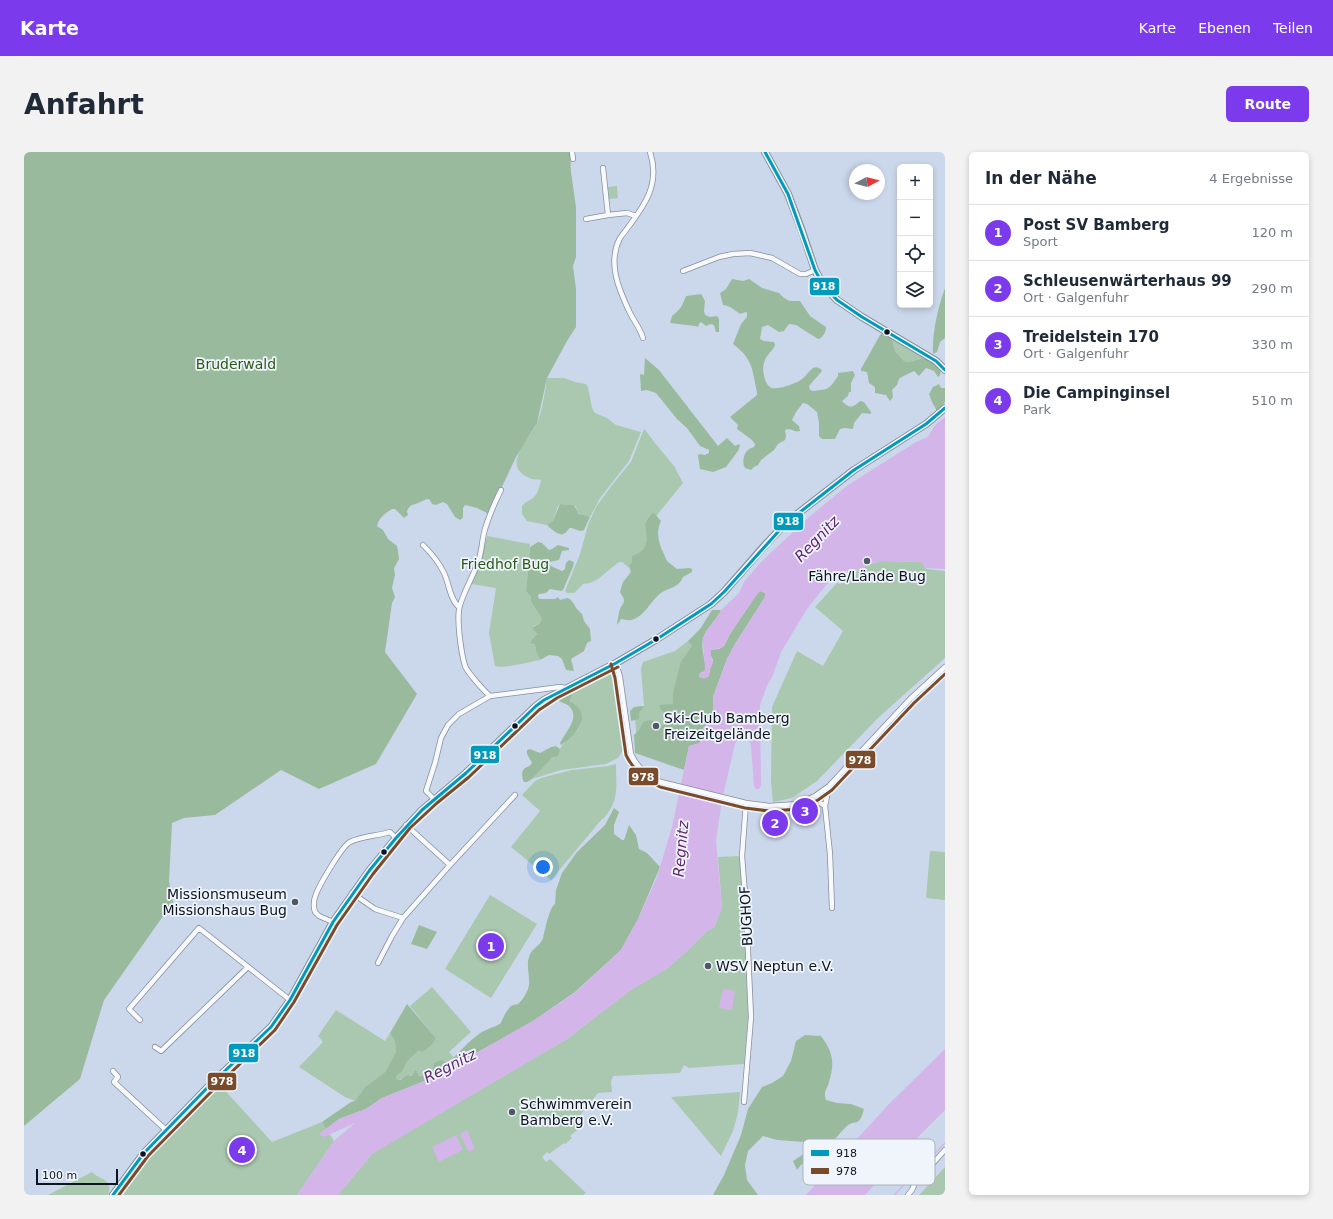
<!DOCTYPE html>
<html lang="de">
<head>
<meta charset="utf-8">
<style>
	body { margin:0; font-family:"DejaVu Sans",sans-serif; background:#f2f2f3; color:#1f2937 }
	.controls { position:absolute; right:12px; top:12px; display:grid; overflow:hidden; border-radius:6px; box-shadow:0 2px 6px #0003 }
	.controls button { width:36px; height:36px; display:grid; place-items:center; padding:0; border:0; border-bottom:1px solid #e0e1e3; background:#fff; color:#1f2937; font:20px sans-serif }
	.compass { position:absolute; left:825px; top:12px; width:36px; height:36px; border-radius:50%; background:#fff; box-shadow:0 2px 6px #0003; rotate:83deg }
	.scale { position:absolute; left:12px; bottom:10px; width:82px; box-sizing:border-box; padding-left:4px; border:2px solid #0c141f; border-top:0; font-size:11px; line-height:14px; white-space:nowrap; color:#0c141f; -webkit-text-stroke:3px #f0f5fc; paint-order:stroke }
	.you { position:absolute; left:519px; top:715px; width:14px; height:14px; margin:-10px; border:3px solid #fff; border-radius:50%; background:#1a73e8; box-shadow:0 0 0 6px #1a73e833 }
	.badge { display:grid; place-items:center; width:26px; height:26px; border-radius:50%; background:#7c3aed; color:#fff; font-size:13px; font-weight:700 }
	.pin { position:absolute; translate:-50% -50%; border:2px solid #fff; box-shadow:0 1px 4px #0006 }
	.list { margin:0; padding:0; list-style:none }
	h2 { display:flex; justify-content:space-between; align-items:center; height:52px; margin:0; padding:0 16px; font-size:17px }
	h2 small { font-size:13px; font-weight:400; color:#747a83 }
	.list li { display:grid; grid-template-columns:26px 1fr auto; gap:12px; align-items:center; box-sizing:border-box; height:56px; padding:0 16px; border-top:1px solid #e0e1e3 }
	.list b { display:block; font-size:15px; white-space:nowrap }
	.list p { margin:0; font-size:13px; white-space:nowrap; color:#747a83 }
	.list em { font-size:13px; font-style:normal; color:#747a83 }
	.icon { flex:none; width:22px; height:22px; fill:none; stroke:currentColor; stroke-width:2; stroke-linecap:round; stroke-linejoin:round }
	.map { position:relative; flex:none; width:921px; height:1043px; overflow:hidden; border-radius:6px }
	header { display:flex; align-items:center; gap:24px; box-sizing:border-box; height:56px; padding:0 20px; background:#7c3aed; color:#fff }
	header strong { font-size:19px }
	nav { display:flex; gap:22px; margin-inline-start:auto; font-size:14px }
	.intro { display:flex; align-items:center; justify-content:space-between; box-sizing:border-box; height:96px; padding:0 24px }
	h1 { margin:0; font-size:28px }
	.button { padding:10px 18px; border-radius:6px; background:#7c3aed; color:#fff; font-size:14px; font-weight:700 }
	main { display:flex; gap:24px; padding:0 24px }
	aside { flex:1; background:#fff; border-radius:6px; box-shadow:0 2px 6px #0003 }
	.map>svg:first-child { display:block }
</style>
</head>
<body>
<header>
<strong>Karte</strong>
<nav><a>Karte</a><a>Ebenen</a><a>Teilen</a></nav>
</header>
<div class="intro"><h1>Anfahrt</h1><a class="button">Route</a></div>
<main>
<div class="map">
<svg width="921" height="1043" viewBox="0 0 921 1043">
	<rect width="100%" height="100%" fill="#cbd8eb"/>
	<path fill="#aac7b0" d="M593,34L594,46L585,47L584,35Z
		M868,187L900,206L884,210L880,209L871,199Z
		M523,226H540L551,230L562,232L564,235L568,256L571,261L583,266L592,273L617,280L605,309L576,346L566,365C559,365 553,362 552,354L536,352L534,354L529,369L523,373L503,369L498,362V354C501,350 505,349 509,346C514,342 516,334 517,328C514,327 511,328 508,327C475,315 504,290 513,271C518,261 521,239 523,226Z
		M620,277L622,279L631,291L650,314L659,331L633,363L632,364L627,362L621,371C621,380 626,392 617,399C614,402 611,402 608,404V410L605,416L598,410H595L574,427L566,431L559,432L550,441H543L541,439L556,402L564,373L572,355L588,333L607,310Z
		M463,384L506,392L502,439L507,445V447L518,467L515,472L509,474L510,479L513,482L506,489L507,492L511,493L512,499L516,508C507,510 478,517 471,514L465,481L472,436L447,432L455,413Z
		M858,409L898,410L902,417L921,419V506L855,565L793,629L768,646L749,650L747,630L748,555L773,499L799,514L819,479L791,455L813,431L816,432C830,421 841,412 858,409Z
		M664,489L668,494L657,509L653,586L613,589L610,555L620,554L617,516L619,510L651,499Z
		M582,521H587L592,526L600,597L594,606L582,612L537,618L508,627L527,607L531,605L539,592L554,578L557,572V562L554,556L547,550L546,545L548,542L547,541L579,526L578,522Z
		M592,612C592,635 596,648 579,667H578L527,728L487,695L516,659L498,643L511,629L517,626L548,618L584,614Z
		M906,699L921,700V748L902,746Z
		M717,704L724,865L720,912L665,916L660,913L656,921L589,924L587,930L588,940L574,941L553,967L559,973L546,984L548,986L541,992L540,991L525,1002L523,1000L518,1005L522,1010L526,1007L562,1041L559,1043H314L348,1002L357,996L543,887L608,837L644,816L665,797L683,779L690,775L698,756L694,705Z
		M466,743L513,772L467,846L421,817Z
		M408,835L447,880L425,900L430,906C420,914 407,922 395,924L392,917C387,924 381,929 372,927V924L378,920L383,910L394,899L399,900L409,892L412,886L386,854Z
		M312,858L361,889L366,881L371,889L372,899L364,915L361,920L341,935L331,949L321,945L275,915L299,890L294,884Z
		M196,933L248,990L298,970L310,989L273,1043H94L125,1005L157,968Z
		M716,940L714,961L709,979L697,1004L647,945Z
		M921,1015V1043H895Z
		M68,1020C75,1028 90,1026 84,1043H24Z"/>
	<path fill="#9aba9e" d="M0,0H546L547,20L552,55V105L549,114L552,137V175L543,189L523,226L513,271L492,305L465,362L453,356L441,353L439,356V366L436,368L431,365L423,352L419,350L412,353L408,352L405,347C400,347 398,350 394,351C388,353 386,353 383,359L384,363L380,366L371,357H368C362,361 355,365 353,374L359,378L364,387L373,394L374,399L375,407L370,416L371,423L368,436L371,445L368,451L361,500L393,542L352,612L295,637L257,618L191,663L160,666L148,671L145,729L149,750L80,848L56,927L0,974Z
		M708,127L719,129L725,127L738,136L755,141L760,146L766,149H776L786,164L802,175C802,180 799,186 794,187L772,173L765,172L760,179L755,180L744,173L738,175L736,187L740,189L750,190L751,193C749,199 743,202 741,208C738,216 739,222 742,230C743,232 745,235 748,236C753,238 774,231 778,227C782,224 785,219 789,216C792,214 795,216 797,217L798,219L785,234L786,238L789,239C806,237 804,238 814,224V221L829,219L831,223L827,231V240H825L824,244L818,249C825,256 828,257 836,249L840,250L847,260V262L838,261L830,271L829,277L820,276L816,277L811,287H798L795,284V271L793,260L783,252L779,251L772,260L768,268L775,274L776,279C771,281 767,275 761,278L762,284L761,288L754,292L750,298L737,308L734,313L730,315L727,318L721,316C718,311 719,302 724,298C726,296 728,296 730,295L731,292L728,288L713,277L714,273L706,265L733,243V240C728,217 729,207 709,192L717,172L723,165V161L722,160L716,162C710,158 707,154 699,153L696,141L702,137Z
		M921,136V186L916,190L913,200L909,202C908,181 914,155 921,136Z
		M677,142L681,149L680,159L681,163L686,165L693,164L695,167V180H692L690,173L687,172L682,174L677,170L675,172L674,175L671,174L646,171L648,164C657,157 658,154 662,144Z
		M859,181L868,187L871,199L880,209L884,210L900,206L907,208L917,218L916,223L914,225L910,219L902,216L895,224L890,219C888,220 877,225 875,227L873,233L868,238L869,245L866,249L862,243L851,241V235L845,231L843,220L837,219V217L856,183Z
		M621,206L635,218L694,294L703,286L711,294L715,292L716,294L714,299L702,315L689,320L676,317L674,303L676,302L681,303L685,301V298L676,294L663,276L653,267L632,241L623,238L617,239L616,222L620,223Z
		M915,232L917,236H921V250L913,259L908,250L905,242L909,235Z
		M536,352L545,353H550L555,362L566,365L560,378C554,381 551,375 546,376C544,377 543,380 541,381C536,386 526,376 523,373L529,369Z
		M630,361L637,369C632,379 634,390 639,400C641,403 641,406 643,409C646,412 650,414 653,417L666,416L668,417V420L659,425C656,435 644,436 637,441C626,449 621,465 607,468C604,469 600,467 597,467L593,473C593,471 595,459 596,457C597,454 600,452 600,448C600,445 597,443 596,440L599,430L607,420L605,414L608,410V404C611,402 614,402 617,399C626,392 621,380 621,371L627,362Z
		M514,390L518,391L525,398L528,397L534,393L545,396V398L538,399L535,408L525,410L527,414L538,419L541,417L542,411L545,408L550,410L549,415L539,438L537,439L526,437L522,441L515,442L514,444L515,447H531L534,445L536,448L543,446L546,447L550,452L552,456L558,462L560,469L566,477L567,489L563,491L560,499L547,507L550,519L542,518L538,507L534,504L525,503L516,508L512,499L511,493L506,491L507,488L513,482L509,478V475L515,472L518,467L507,449V445L502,439L506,395Z
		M736,439L741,441V445L711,492L703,507L689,545L690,561L685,569L679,576L676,591L665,594L660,618L611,601L610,583L615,578L619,570L627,568L636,574L641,573L645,571V564L637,558L635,553L649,552V541L657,509L668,494L664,489L676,477L688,458H697C693,468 683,475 679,486C677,494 680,506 682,515L681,519L676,521H686V517L689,508L687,504V498L695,497L700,494L706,482L733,442Z
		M542,538H545L548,542L546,549C550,552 555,555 557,560C562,573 547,587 537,593L536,591C541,580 557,566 545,554C541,551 537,551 534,548V545L538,543Z
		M620,554L615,561V567L607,569L606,559L610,555Z
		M532,594L536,597L534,604L528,606L508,627L503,630H500C498,627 497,620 500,617C503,614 505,616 508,611L503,602V598L506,597L516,601L527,595Z
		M590,656L595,660L590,673V682L598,688H600L605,673L612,683L615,697L623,701L636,715L614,767L597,798L551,840L509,869L408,926L358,946L342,957L315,967L302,977L298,970L327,950L331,949L341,935L361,920L364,915L372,899L371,889L366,881L383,852L412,886L409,892L399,900L394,899L383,910L378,920L372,924V927L377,928C380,925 382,922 387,924L392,917L395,924L401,923L409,918L410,911L418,908L422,912C434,903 442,891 455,882C461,877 470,876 477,871C479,865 482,860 486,855C489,852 492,853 494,852C499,848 504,839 505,833C506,824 502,814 505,805C507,796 516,795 519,786C521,778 525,756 531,752L532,738L538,721L553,700L581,673Z
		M395,773L413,780L403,797L387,792Z
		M781,883L797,884C809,900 811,911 805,930C803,938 799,939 802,948L813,951L827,952L840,957C835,977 831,966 822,975C816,980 813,986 807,991C795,1001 783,1004 773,1018L769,1009L783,1000L781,990L753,988L739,984L724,999L721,1013L723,1028L734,1043H689L700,1023L717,983L724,957L738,935L748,931L759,924L767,909L772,889Z"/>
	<path fill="#d4b5e9" d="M921,265V417L902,416L897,410L858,409L849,411L834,418L822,419L807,427L783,457L757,500L749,523L743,534L736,553L737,633L735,637H732L730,634L727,594L723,578L719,579L711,592L698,648L692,689L698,756L690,775L683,779L665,797L644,816L608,837L543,887L348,1002L314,1043H273L310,989L331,971L300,985L295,982L315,967L342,957L358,946L408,926L509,869L552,840L597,798L614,767L633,725L648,675L665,594L676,591L679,576L685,569L689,563V545L703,507L711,492L738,450L741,444V441L736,439L733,442L706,482L699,495L687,498V504L689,511L686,517L685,524C683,527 678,527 675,525V523L676,521L680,520L681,517L679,491V486L682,479L693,465L697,458L715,441L720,430L738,409L785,365L824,333L892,290L904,285L911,273Z
		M699,837L711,839L708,858L695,856Z
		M921,897V958L896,983L841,1043H782L863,954Z
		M443,978L451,997L445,1000L436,982Z
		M432,983L439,998L415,1010L408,995Z"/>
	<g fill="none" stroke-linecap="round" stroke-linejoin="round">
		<path stroke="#d4b5e9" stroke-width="1.5" d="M870,1043L921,991"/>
		<g stroke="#858f9d" stroke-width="6">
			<path id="minor" d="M548,0L549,7
				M584,63L603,61L612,64
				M562,67L584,63L579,16
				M659,119L695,105L709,102L726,101L748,106L776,122H782L791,118
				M619,186C616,176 610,169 606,161C595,138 583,111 596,86C616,59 638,36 626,0
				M399,393C407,401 415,410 420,421C425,431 426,448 435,455
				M592,511L596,525L607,602C613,615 623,624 637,630L722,651L745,654L774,652L791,644L805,634L886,547L921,515
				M466,544C460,539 444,521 441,514C437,500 432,466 436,453C441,437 450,423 455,407C458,398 458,387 461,377C465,364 471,350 477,338
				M805,634L801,654L806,702L808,756
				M787,646L801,654
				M410,647L402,639L411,611L417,586L424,573L435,562L466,544L536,535L541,536
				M382,673L426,713
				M328,741L351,757L379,766
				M309,770L295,764L291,760C289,754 290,747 292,742C296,732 318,694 326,690C338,684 353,684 366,680L372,686
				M354,811L368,784L379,766L426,713L491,643
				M116,868L105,857L175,776L266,848
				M131,895L137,899L224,815
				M89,919L94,925L90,930L142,978
				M720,950L727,865L722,756L718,704L722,651
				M884,1043L888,1038L891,1031L921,998"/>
		</g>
		<g stroke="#858f9d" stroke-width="8">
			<path id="tertiary" d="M741,0L764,42L778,79L791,118L799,133L813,148L838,165L912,209L921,218
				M89,1043L120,1001L183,936L247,875L266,848L309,770L345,719L372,686L398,658L442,621L512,554L520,548L592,511L633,487L687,452L700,440L742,392L762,371L781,356L830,318L902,272L921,256"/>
		</g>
		<use href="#minor" stroke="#f7f9fc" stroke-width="4.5"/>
		<use href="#tertiary" stroke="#f7f9fc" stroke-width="5.5"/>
		<g stroke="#f0f5fc" stroke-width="6">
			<path id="bus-1" d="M741,0L764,42L791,118L799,133L813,148L838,165L912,209L921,218
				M89,1043L120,1001L183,936L247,875L266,848L309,770L345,719L372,686L398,658L442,621L512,554L520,548L592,511L633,487L687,452L700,440L762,371L830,318L902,272L921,256"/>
		</g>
		<g stroke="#f0f5fc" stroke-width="6">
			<path id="bus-2" d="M587,512L591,526L602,603C609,618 621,628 636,635L721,656L745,659L776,657L794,648L808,638L890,551L921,522
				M95,1043L124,1004L187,940L251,878L270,850L313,773L349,722L386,676L413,651L445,625L515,558L533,546L594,515"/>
		</g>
		<use href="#bus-1" stroke="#019abc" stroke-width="3"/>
		<use href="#bus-2" stroke="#7a4b2a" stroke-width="3"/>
	</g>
	<g fill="#0c141f" stroke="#f0f5fc" stroke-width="1.5">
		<circle cx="863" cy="180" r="3.5"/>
		<circle cx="632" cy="487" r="3.5"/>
		<circle cx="491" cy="574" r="3.5"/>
		<circle cx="360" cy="700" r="3.5"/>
		<circle cx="119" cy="1002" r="3.5"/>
	</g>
	<g fill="#4f5966" stroke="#f0f5fc" stroke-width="1.5">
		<circle cx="843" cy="409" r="4"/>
		<circle cx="632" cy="574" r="4"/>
		<circle cx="271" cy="750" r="4"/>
		<circle cx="684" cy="814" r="4"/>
		<circle cx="488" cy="960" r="4"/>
	</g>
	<g text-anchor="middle" stroke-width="3.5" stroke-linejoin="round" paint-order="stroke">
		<g font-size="14" fill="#2a5815" stroke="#f0f5fc">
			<text x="212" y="217">Bruderwald</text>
			<text x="481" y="417">Friedhof Bug</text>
		</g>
		<g font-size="14" fill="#0c141f" stroke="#f0f5fc" text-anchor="start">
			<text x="843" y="429" text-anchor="middle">Fähre/Lände Bug</text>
			<text x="640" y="571">Ski-Club Bamberg<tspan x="640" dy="16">Freizeitgelände</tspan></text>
			<text x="263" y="747" text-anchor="end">Missionsmuseum<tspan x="263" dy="16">Missionshaus Bug</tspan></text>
			<text x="692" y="819">WSV Neptun e.V.</text>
			<text x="496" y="957">Schwimmverein<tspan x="496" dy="16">Bamberg e.V.</tspan></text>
		</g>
		<g font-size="14" fill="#0c141f" stroke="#f0f5fc">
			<text transform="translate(722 764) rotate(-93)" y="5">BUGHOF</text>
		</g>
		<g font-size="15" font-style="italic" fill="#602472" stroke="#f0f5fc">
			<text transform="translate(793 387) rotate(-46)" y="5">Regnitz</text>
			<text transform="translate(657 697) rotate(-85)" y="5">Regnitz</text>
			<text transform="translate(426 914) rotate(-27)" y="5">Regnitz</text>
		</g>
	</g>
	<rect x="779" y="987" width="132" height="46" rx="6" fill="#f0f5fc" stroke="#acb2ba" stroke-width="1"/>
	<rect x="787" y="998" width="18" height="6" fill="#019abc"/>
	<rect x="787" y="1016" width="18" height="6" fill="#7a4b2a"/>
	<g font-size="11" fill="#0c141f">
		<text x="812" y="1005">918</text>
		<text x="812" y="1023">978</text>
	</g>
	<g stroke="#f0f5fc" stroke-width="1.5">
		<rect x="785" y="125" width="31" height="19" rx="4" fill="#019abc"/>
		<rect x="749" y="360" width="31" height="19" rx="4" fill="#019abc"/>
		<rect x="446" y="593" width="30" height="19" rx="4" fill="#019abc"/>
		<rect x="821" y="598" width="31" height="19" rx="4" fill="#7a4b2a"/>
		<rect x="604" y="615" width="31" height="19" rx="4" fill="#7a4b2a"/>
		<rect x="204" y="891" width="31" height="20" rx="4" fill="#019abc"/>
		<rect x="183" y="920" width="30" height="19" rx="4" fill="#7a4b2a"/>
	</g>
	<g font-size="11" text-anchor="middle" font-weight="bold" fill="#fff">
		<text x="800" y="138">918</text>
		<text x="764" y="373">918</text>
		<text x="461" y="607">918</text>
		<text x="836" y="612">978</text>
		<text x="619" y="629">978</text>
		<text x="220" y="905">918</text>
		<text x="198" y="933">978</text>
	</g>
</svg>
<div class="controls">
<button>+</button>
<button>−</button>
<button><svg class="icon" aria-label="locate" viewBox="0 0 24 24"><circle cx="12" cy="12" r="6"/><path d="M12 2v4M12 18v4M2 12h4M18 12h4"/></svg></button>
<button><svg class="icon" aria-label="layers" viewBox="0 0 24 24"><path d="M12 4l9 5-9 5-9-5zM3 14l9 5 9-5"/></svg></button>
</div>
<svg class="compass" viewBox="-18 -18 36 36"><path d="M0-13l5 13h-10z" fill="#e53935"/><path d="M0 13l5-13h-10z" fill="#747a83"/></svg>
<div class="scale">100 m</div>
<div class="you"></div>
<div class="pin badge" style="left:467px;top:794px">1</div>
<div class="pin badge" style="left:751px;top:671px">2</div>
<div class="pin badge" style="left:781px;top:659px">3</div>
<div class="pin badge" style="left:218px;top:998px">4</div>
</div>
<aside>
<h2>In der Nähe<small>4 Ergebnisse</small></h2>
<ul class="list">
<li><span class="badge">1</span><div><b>Post SV Bamberg</b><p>Sport</p></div><em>120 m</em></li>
<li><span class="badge">2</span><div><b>Schleusenwärterhaus 99</b><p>Ort · Galgenfuhr</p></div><em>290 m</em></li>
<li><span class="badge">3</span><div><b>Treidelstein 170</b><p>Ort · Galgenfuhr</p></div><em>330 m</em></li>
<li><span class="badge">4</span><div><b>Die Campinginsel</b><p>Park</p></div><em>510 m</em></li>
</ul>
</aside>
</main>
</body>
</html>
